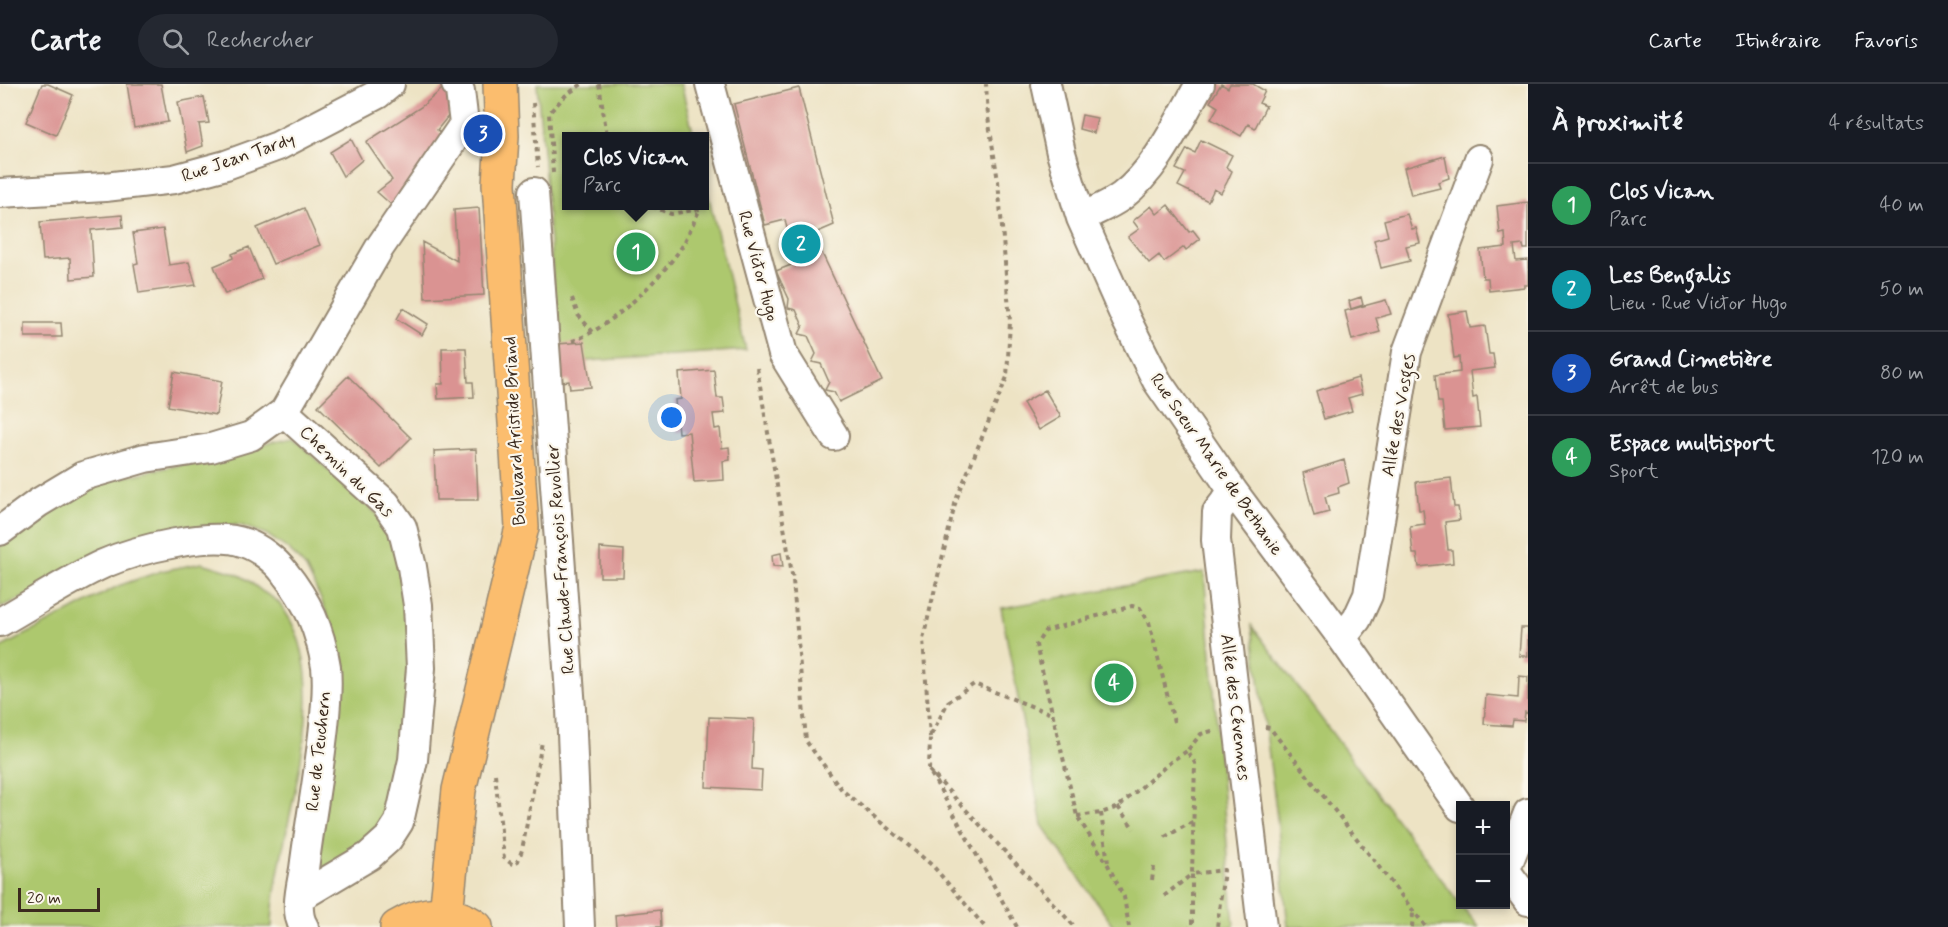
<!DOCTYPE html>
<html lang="fr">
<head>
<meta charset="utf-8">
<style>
	body { margin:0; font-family:Mynerve,sans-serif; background:#242831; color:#f1f3f6 }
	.controls { position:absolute; right:18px; bottom:18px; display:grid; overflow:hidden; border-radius:0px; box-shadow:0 3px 9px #0003 }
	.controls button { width:54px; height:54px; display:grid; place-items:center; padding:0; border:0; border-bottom:2px solid #363941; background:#171b24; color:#f1f3f6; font:30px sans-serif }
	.scale { position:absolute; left:18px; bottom:15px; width:82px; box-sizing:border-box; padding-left:6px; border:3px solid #3b2a1e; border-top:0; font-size:16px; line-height:21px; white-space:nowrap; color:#3b2a1e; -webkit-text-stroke:4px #fbf7ec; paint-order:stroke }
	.you { position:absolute; left:672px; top:334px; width:21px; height:21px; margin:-15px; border:4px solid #fff; border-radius:50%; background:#1a73e8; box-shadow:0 0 0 9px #1a73e833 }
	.badge { display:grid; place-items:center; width:39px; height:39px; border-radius:50%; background:#8c9099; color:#fff; font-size:20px; font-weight:700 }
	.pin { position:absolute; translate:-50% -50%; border:3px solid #fff; box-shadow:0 2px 6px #0006 }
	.popup { position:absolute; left:562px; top:48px; width:147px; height:78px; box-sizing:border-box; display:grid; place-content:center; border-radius:0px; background:#171b24; filter:drop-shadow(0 2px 4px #0005); font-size:20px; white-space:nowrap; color:#9ea1a6 }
	.popup b { font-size:22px; color:#f1f3f6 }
	.popup::after { content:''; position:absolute; left:50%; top:100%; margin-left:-12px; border:12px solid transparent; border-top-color:#171b24 }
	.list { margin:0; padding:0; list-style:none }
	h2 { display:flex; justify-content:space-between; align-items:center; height:78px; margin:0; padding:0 24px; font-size:26px }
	h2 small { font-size:20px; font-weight:400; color:#9ea1a6 }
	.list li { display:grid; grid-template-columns:39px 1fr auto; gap:18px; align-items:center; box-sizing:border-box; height:84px; padding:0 24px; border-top:2px solid #363941 }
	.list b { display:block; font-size:22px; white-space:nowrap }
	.list p { margin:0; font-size:20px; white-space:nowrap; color:#9ea1a6 }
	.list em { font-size:20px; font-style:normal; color:#9ea1a6 }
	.icon { flex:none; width:33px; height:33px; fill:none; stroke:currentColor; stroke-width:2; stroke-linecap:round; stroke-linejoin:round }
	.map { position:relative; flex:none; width:1528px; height:843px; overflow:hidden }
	header { display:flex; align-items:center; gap:36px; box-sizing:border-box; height:84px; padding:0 30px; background:#171b24; border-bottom:2px solid #363941 }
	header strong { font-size:28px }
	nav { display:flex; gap:33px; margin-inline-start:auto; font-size:21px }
	.search { width:420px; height:54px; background:#242831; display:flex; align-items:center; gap:15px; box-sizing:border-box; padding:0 21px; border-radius:33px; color:#9ea1a6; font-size:22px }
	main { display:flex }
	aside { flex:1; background:#171b24 }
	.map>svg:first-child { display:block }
</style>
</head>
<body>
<header>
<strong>Carte</strong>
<div class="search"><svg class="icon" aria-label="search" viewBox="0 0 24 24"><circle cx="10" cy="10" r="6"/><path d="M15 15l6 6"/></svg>Rechercher</div>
<nav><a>Carte</a><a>Itinéraire</a><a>Favoris</a></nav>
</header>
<main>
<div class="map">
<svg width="1528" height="843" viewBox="0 0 1528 843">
	<rect width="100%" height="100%" fill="#fbf7ec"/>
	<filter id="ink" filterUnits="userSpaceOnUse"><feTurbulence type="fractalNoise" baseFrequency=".0167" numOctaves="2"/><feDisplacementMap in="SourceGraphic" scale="12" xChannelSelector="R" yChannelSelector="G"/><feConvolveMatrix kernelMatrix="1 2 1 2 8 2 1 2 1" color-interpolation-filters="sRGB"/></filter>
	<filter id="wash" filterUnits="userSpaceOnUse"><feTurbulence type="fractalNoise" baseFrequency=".008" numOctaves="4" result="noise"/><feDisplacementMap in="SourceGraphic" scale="24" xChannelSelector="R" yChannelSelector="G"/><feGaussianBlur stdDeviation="1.35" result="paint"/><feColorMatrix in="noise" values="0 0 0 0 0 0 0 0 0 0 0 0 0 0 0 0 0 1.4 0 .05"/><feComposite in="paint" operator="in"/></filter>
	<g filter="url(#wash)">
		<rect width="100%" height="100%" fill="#ede3c4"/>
		<path fill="#adc86e" stroke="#747946" stroke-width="1.5" d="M537,0H681L694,52H567V122H705V98L746,266L559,279L544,77Z
			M293,354L392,444L414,542L401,702L382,742L337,779L324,784L320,780L319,772L340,608L339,572L332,542L320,513L306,484L289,466L266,450L240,441L203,442L0,523V462L11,452L80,408L114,395L251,366L269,359Z
			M202,479C214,483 229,486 241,492C249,496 256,503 263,508C268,511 274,514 278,518C346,598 273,750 272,843H0V564L118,502L161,487Z
			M1204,488L1234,843H1114L1042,741L1001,524Z
			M1252,542L1460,820L1479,843H1288L1276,725Z"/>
		<g id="blocks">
			<path fill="#da9392" d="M42,0H48L73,11L56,51L26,38Z
				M127,0H161L168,38L134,44Z
				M1221,0L1228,4L1230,0H1253L1265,7L1259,19L1266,22L1255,44L1248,40L1241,52L1211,35L1218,23L1210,18Z
				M447,1L458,20L437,46L445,53L395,124L377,108L392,96L366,58L421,23Z
				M799,4L834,141L813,150L882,297L839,318L834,308L825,306L829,298L821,280L812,278L816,270L808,252L799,250L803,242L796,226L788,224L789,215L776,187L791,181L782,161L790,157L785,136L765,141L734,20Z
				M204,13L209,39L199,40L203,62L187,68L178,18Z
				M1082,31L1097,34L1094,49L1079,45Z
				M351,55L362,76L343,92L330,68Z
				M1201,56L1232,71L1226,83L1232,87L1227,98L1221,109L1214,105L1208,117L1178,102L1185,89L1176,85L1187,65L1195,69Z
				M1445,72L1449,94L1438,98L1440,104L1411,111L1404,84Z
				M1528,118V165H1524L1523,161L1514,162L1516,177L1528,176V201H1524V203L1489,207L1488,194H1483L1480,166L1506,163L1505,149L1500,150L1497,122Z
				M1168,121L1189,148L1193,146L1200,155L1186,166L1184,163L1164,178L1159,171L1149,179L1128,153L1139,145L1133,137L1151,122L1157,130Z
				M304,124L320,161L273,180L257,144Z
				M479,124L484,211L425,214L422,158L457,177L454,126Z
				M1407,130L1412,145L1416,144L1420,159L1406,162L1410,177L1381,184L1374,156L1388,152L1384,136Z
				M122,131L123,143L91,146L94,193L71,195L70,174L43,176L40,138Z
				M163,145L169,181L189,178L196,201L139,209L134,180L138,179L133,149Z
				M249,163L262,195L225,210L214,182L233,174L232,170Z
				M1361,213L1363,221L1351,225L1349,217Z
				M1386,216L1391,230L1376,234L1380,248L1352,256L1345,227Z
				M403,224L428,240L422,251L397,235Z
				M1467,227L1470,244L1485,242L1489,270H1493L1495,284L1470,287L1473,314L1477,313L1480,343L1445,346L1442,318H1438L1435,291L1460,288L1459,273L1454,274L1448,230Z
				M25,239H61L62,253H25Z
				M584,258L591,303L570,305L569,297L561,298L557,260Z
				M442,264H466L468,298H473L474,313L438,315L437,300H443Z
				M714,286L717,314H723L725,329L713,330L715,345L720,344L722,364L729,363L730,376L723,377L724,396L694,398L689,348L678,349L675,316L681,315L679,289Z
				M174,288L222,297L216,331L168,322Z
				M348,292L411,354L381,384L318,322Z
				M1358,294L1362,310L1348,314L1352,327L1324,335L1316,307Z
				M1045,306L1061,333L1039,346L1023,319Z
				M476,365L478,416H436L434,367Z
				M1344,376L1349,399L1338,403L1339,409L1325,413L1329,428L1314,432L1303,389Z
				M1451,394L1454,423H1458L1460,436L1445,438L1448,466H1452L1453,479L1419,483L1417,470H1413L1410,442L1425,440L1423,426H1419L1416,398Z
				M600,464L624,466L623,493H600Z
				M781,469L783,483L773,482L772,471Z
				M1521,544H1528V572H1519Z
				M1519,592L1528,593V629L1525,628L1524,637L1513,636L1512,642L1484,640L1486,611L1518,614Z
				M709,633L754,635L752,685L762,686L761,706L706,703Z
				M660,826L661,843H616L615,831Z"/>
		</g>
	</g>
	<g filter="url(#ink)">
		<use href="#blocks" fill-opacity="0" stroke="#948671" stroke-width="1.5"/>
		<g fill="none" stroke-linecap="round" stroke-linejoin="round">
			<g stroke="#948671" stroke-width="32">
				<path id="minor" d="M710,0L783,270L834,352
					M1046,0L1061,69L1081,134L1126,235L1157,297L1233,407L1342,554L1460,723
					M534,108L571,625L580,843
					M0,109L105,103L174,95L226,81L278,62L378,10L390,0
					M1081,134C1094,127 1110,121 1122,112C1158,84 1178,38 1200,0
					M1233,407L1217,428L1216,456L1262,843
					M0,447L38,419L83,392L145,374L211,364L251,352L284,328
					M0,538C34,519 68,496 103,480C135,466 212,446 245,459C259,464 275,476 284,488C308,518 320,545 326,583C328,601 326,623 324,642C319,690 310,737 304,785C301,803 294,828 304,843
					M1342,554L1357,535L1368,511L1407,268L1479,75
					M1506,785L1528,729
					M1506,787L1528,817
					M300,813L369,772L388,755L399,738L413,676L421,584L418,521L412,483L402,443L386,420L284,328L380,163L464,40L460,7L456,0"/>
			</g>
			<g stroke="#948671" stroke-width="36">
				<path id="major" d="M446,830L459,706L522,443L499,100L502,52L500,0
					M397,843C423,827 451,825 476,843"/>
			</g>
			<path stroke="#948671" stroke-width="4" stroke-dasharray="4.5 4.5" stroke-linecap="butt" d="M599,0L607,52
				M533,19L538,83
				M553,89L549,29L565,12L582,0
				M572,214L578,231L593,248
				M572,257C608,246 657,198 679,167C688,154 693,138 700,125L671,130L652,122
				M757,284L793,496L806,657L842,706L933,782L985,843
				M1265,643L1270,644L1426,843
				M1212,647L1201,650L1187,667L1195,679L1192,790L1224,786L1217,843
				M930,653L923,555L956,416L1007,293L1010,237L998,97L988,33L986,0
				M929,686L930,653L948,618L974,600L1054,631
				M495,690L504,774L512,780L518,777L522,766L542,658
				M1118,723L1134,745
				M1101,729L1108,779
				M1077,732L1101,729L1118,723L1173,676L1187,667
				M1165,753L1194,737
				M1152,796L1154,783
				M1164,812L1192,790V841L1189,843
				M1017,843L929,686L1075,843
				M1129,843L1124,813L1108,781L1077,732L1036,561L1045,547L1132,522L1140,524L1149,538L1175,642
				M1412,843L1413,829"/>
			<use href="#minor" stroke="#fff" stroke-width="28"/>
			<use href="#major" stroke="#fbbd6e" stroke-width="33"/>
		</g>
	</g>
	<g text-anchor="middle" stroke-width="4.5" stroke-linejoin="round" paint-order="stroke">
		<g font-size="18" fill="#3b2a1e" stroke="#fbf7ec">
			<text transform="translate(238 73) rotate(-19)" y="6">Rue Jean Tardy</text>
			<text transform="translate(759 182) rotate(75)" y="6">Rue Victor Hugo</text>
			<text transform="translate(1398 331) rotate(-80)" y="6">Allée des Vosges</text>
			<text transform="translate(514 347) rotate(-93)" y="6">Boulevard Aristide Briand</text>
			<text transform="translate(1217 380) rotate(55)" y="6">Rue Soeur Marie de Bethanie</text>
			<text transform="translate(347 387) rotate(44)" y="6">Chemin du Gas</text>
			<text transform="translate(560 475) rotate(-94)" y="6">Rue Claude-François Revollier</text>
			<text transform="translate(1236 623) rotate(83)" y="6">Allée des Cévennes</text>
			<text transform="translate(318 667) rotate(-84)" y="6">Rue de Teuchern</text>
		</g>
	</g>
</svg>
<div class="controls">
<button>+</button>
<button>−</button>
</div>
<div class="scale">20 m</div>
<div class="you"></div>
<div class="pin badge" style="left:636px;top:168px;background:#2e9e5b">1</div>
<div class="popup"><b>Clos Vican</b>Parc</div>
<div class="pin badge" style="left:801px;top:160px;background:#0f9aa8">2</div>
<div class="pin badge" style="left:483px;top:50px;background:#1a4fb4">3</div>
<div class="pin badge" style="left:1114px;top:599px;background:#2e9e5b">4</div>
</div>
<aside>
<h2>À proximité<small>4 résultats</small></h2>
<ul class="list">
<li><span class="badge" style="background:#2e9e5b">1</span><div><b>Clos Vican</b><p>Parc</p></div><em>40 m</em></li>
<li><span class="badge" style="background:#0f9aa8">2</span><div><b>Les Bengalis</b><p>Lieu · Rue Victor Hugo</p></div><em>50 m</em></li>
<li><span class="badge" style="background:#1a4fb4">3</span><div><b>Grand Cimetière</b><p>Arrêt de bus</p></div><em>80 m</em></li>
<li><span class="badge" style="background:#2e9e5b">4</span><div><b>Espace multisport</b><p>Sport</p></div><em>120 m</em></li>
</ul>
</aside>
</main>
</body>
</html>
